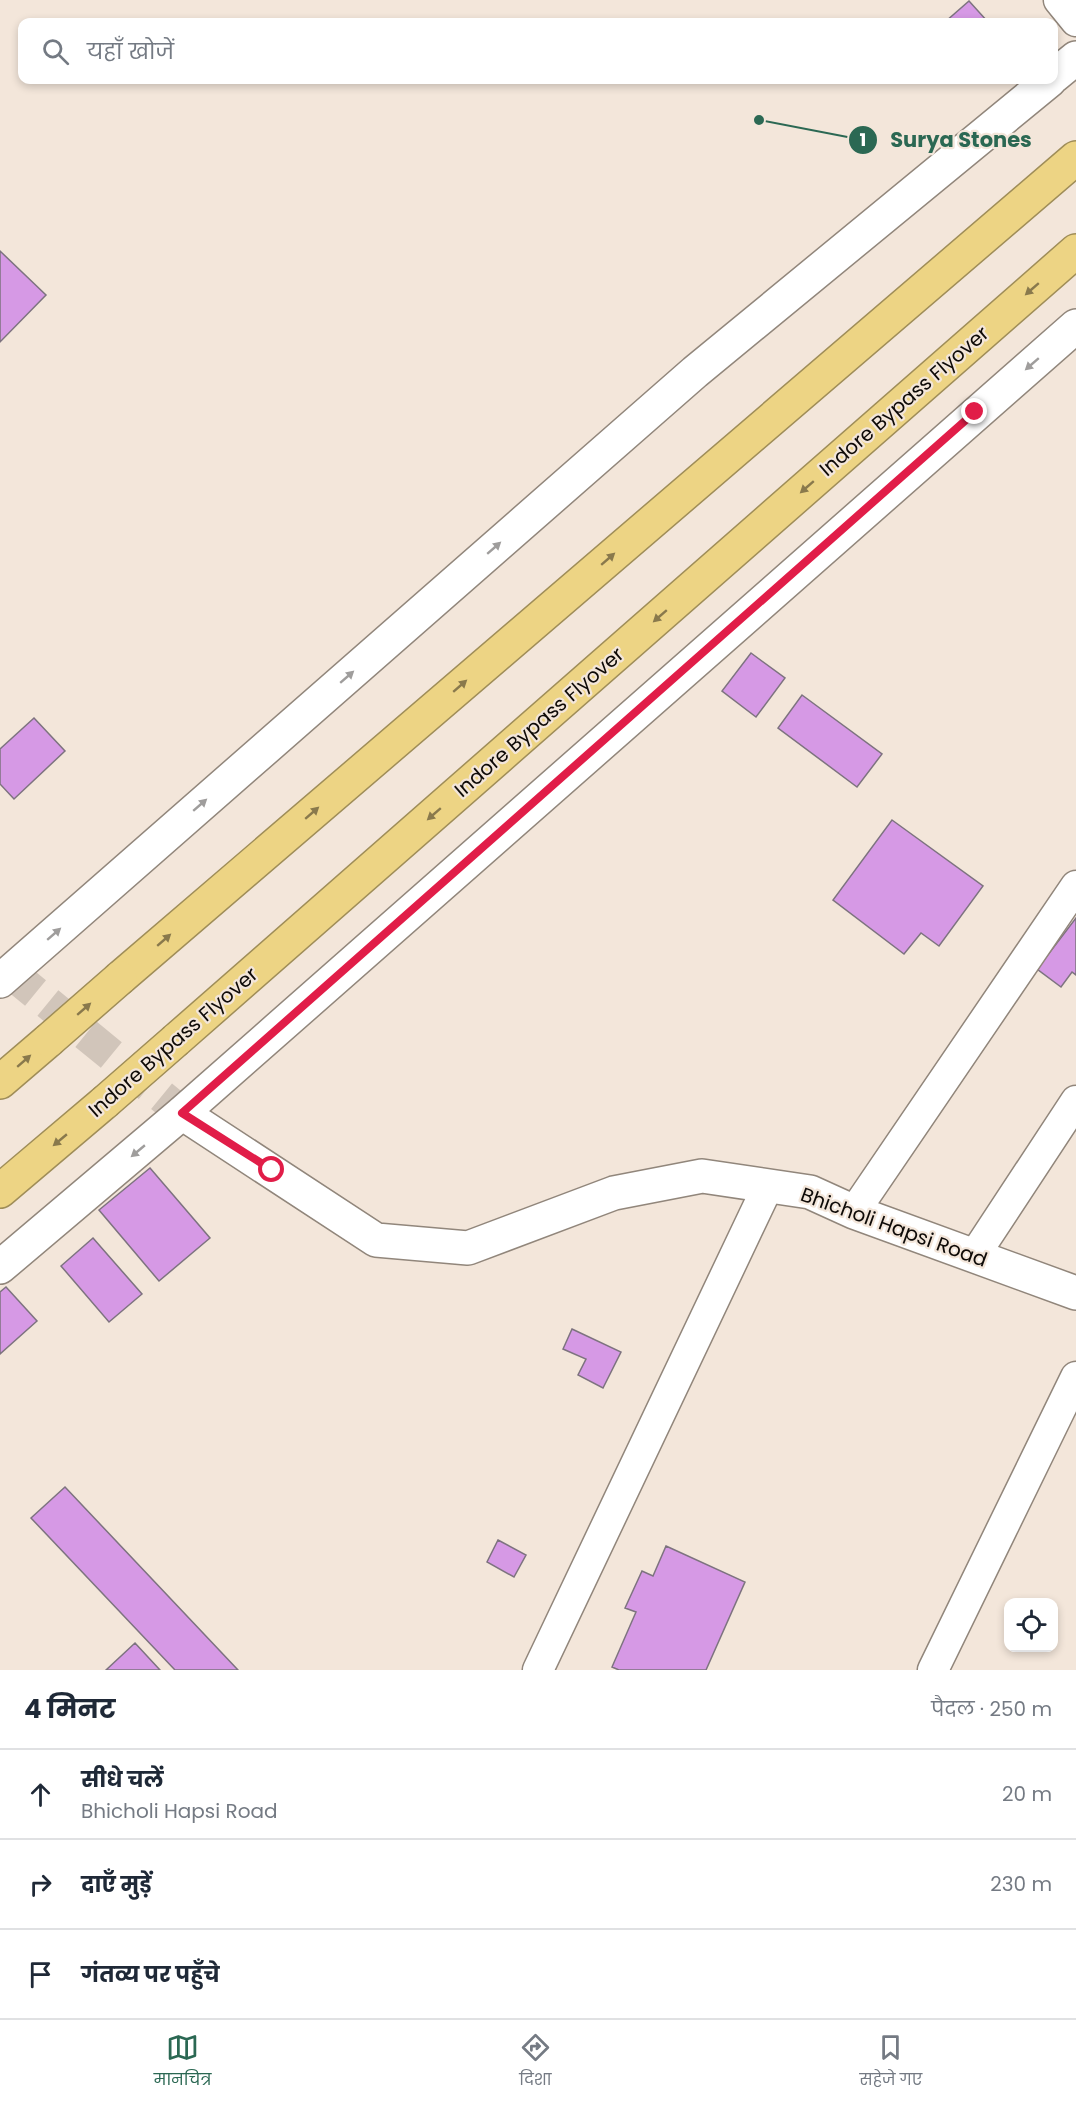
<!DOCTYPE html>
<html lang="hi">
<head>
<meta charset="utf-8">
<style>
	body { margin:0; font-family:Poppins,"Noto Sans Devanagari",sans-serif; background:#f2f2f3; color:#1f2937 }
	.controls { position:absolute; right:18px; bottom:18px; display:grid; overflow:hidden; border-radius:12px; box-shadow:0 3px 9px #0003 }
	.controls button { width:54px; height:54px; display:grid; place-items:center; padding:0; border:0; border-bottom:2px solid #e0e1e3; background:#fff; color:#1f2937; font:30px sans-serif }
	.stop { position:absolute; width:18px; height:18px; margin:-14px; border:4px solid #e11d48; border-radius:50%; background:#fff }
	.stop.end { background:#e11d48; border-color:#fff; box-shadow:0 2px 6px #0008 }
	.list { margin:0; padding:0; list-style:none }
	h2 { display:flex; justify-content:space-between; align-items:center; height:78px; margin:0; padding:0 24px; font-size:26px }
	h2 small { font-size:20px; font-weight:400; color:#747a83 }
	.list li { display:grid; grid-template-columns:39px 1fr auto; gap:18px; align-items:center; box-sizing:border-box; height:90px; padding:0 24px; border-top:2px solid #e0e1e3 }
	.list b { display:block; font-size:22px; white-space:nowrap }
	.list p { margin:0; font-size:20px; white-space:nowrap; color:#747a83 }
	.list em { font-size:20px; font-style:normal; color:#747a83 }
	.icon { flex:none; width:33px; height:33px; fill:none; stroke:currentColor; stroke-width:2; stroke-linecap:round; stroke-linejoin:round }
	.map { position:relative; flex:none; width:1076px; height:1670px; overflow:hidden }
	.search { position:absolute; background:#fff; box-shadow:0 3px 9px #0003; left:18px; right:18px; top:18px; height:66px; display:flex; align-items:center; gap:15px; box-sizing:border-box; padding:0 21px; border-radius:12px; color:#747a83; font-size:22px }
	.sheet { height:348px; background:#fff }
	nav { display:flex; justify-content:space-around; align-items:center; box-sizing:border-box; height:84px; border-top:2px solid #e0e1e3; background:#fff; font-size:16px; color:#747a83 }
	nav a { display:grid; justify-items:center; gap:3px }
	nav .on { color:#2b6853 }
	.map>svg:first-child { display:block }
</style>
</head>
<body>
<div class="map">
<svg width="1076" height="1670" viewBox="0 0 1076 1670">
	<rect width="100%" height="100%" fill="#f3e6da"/>
	<path fill="#d699e5" stroke="#7d737f" stroke-width="1.5" d="M969,1L988,22H945Z
		M0,251L46,295L0,342Z
		M751,653L785,678L756,717L722,691Z
		M802,695L882,754L857,787L778,728Z
		M34,718L65,751L14,799L0,784V749Z
		M892,820L983,886L939,946L921,933L904,954L833,900Z
		M1076,918V975L1072,972L1061,987L1037,969Z
		M150,1168L210,1238L159,1281L99,1210Z
		M93,1238L142,1294L109,1322L61,1266Z
		M6,1287L37,1321L0,1354V1292Z
		M572,1329L621,1352L603,1388L578,1375L586,1359L563,1349Z
		M65,1487L238,1670H175L31,1518Z
		M498,1540L526,1555L514,1577L487,1562Z
		M666,1546L745,1582L706,1670H619L612,1667L636,1612L625,1608L642,1571L653,1576Z
		M135,1643L160,1670H106Z"/>
	<g fill="none" stroke-linecap="round" stroke-linejoin="round">
		<path stroke="#d1c5ba" stroke-width="33" stroke-dasharray="33 16" stroke-linecap="butt" d="M10,972L182,1113"/>
		<g stroke="#91867b" stroke-width="33">
			<path id="street" d="M1059,0L1076,21
				M854,1212L1076,886
				M974,1256L1076,1101
				M538,1670L768,1186
				M933,1670L1076,1377"/>
		</g>
		<g stroke="#91867b" stroke-width="36">
			<path id="secondary" d="M1054,76L1076,58
				M0,981L695,372L1050,80
				M182,1113L376,1240L468,1248L614,1193L702,1176L810,1192L854,1212L1076,1293
				M0,1267L182,1113L1076,326"/>
		</g>
		<g stroke="#9f8d58" stroke-width="36">
			<path id="highway" d="M120,978L1076,158
				M176,1040L1076,251
				M0,1082L49,1040
				M0,1191L105,1102"/>
		</g>
		<use href="#street" stroke="#fff" stroke-width="30"/>
		<use href="#secondary" stroke="#fff" stroke-width="33"/>
		<use href="#highway" stroke="#edd484" stroke-width="33"/>
		<g stroke="#9f8d58" stroke-width="36" stroke-linecap="butt">
			<path id="highway-bridge" d="M49,1040L120,978
				M105,1102L176,1040"/>
		</g>
		<use href="#highway-bridge" stroke="#edd484" stroke-width="33"/>
	</g>
	<defs><path id="oneway-solid" d="M-6-.8H1V-3.2L6.5 0L1 3.2V.8H-6Z" transform="scale(1.5)"/></defs>
	<g fill="#89794c">
		<use href="#oneway-solid" transform="translate(1032 289) rotate(139)"/>
		<use href="#oneway-solid" transform="translate(807 487) rotate(139)"/>
		<use href="#oneway-solid" transform="translate(608 559) rotate(-41)"/>
		<use href="#oneway-solid" transform="translate(660 616) rotate(139)"/>
		<use href="#oneway-solid" transform="translate(460 686) rotate(-41)"/>
		<use href="#oneway-solid" transform="translate(312 813) rotate(-41)"/>
		<use href="#oneway-solid" transform="translate(434 814) rotate(139)"/>
		<use href="#oneway-solid" transform="translate(164 940) rotate(-41)"/>
		<use href="#oneway-solid" transform="translate(84 1009) rotate(-41)"/>
		<use href="#oneway-solid" transform="translate(24 1061) rotate(-41)"/>
		<use href="#oneway-solid" transform="translate(60 1140) rotate(140)"/>
	</g>
	<g fill="#9f9d9c">
		<use href="#oneway-solid" transform="translate(1032 364) rotate(139)"/>
		<use href="#oneway-solid" transform="translate(494 548) rotate(-41)"/>
		<use href="#oneway-solid" transform="translate(347 677) rotate(-41)"/>
		<use href="#oneway-solid" transform="translate(200 805) rotate(-41)"/>
		<use href="#oneway-solid" transform="translate(54 934) rotate(-41)"/>
		<use href="#oneway-solid" transform="translate(138 1151) rotate(140)"/>
	</g>
	<g fill="none" stroke-linecap="round" stroke-linejoin="round">
		<path stroke="#e11d48" stroke-width="8" d="M272,1170L182,1113L975,412"/>
	</g>
	<g text-anchor="middle" stroke-width="4.5" stroke-linejoin="round" paint-order="stroke">
		<g font-size="20" fill="#0e0a07" stroke="#f3e6da">
			<text transform="translate(904 401) rotate(-41)" y="7">Indore Bypass Flyover</text>
			<text transform="translate(539 722) rotate(-41)" y="7">Indore Bypass Flyover</text>
			<text transform="translate(173 1042) rotate(-41)" y="7">Indore Bypass Flyover</text>
			<text transform="translate(894 1227) rotate(20)" y="7">Bhicholi Hapsi Road</text>
		</g>
	</g>
	<path fill="none" stroke="#2b6853" stroke-width="2" d="M759 120L863 140"/>
	<g fill="#2b6853" stroke="#f3e6da" stroke-width="2">
		<circle cx="759" cy="120" r="6"/>
		<circle cx="863" cy="140" r="15"/>
	</g>
	<g font-size="18" text-anchor="middle" font-weight="bold" fill="#fff">
		<text x="863" y="146">1</text>
	</g>
	<g font-size="21" text-anchor="middle" font-weight="bold" fill="#2b6853" stroke="#f3e6da" stroke-width="4.5" stroke-linejoin="round" paint-order="stroke">
		<text x="961" y="147">Surya Stones</text>
	</g>
</svg>
<div class="controls">
<button><svg class="icon" aria-label="locate" viewBox="0 0 24 24"><circle cx="12" cy="12" r="6"/><path d="M12 2v4M12 18v4M2 12h4M18 12h4"/></svg></button>
</div>
<div class="stop" style="left:272px;top:1170px"></div>
<div class="stop end" style="left:975px;top:412px"></div>
<div class="search"><svg class="icon" aria-label="search" viewBox="0 0 24 24"><circle cx="10" cy="10" r="6"/><path d="M15 15l6 6"/></svg>यहाँ खोजें</div>
</div>
<section class="sheet">
<h2>4 मिनट<small>पैदल · 250 m</small></h2>
<ul class="list">
<li><svg class="icon" aria-label="ahead" viewBox="0 0 24 24"><path d="M12 20V5M6 11l6-6 6 6"/></svg><div><b>सीधे चलें</b><p>Bhicholi Hapsi Road</p></div><em>20 m</em></li>
<li><svg class="icon" aria-label="right" viewBox="0 0 24 24"><path d="M7 20v-9h11M14 6l5 5-5 5"/></svg><div><b>दाएँ मुड़ें</b></div><em>230 m</em></li>
<li><svg class="icon" aria-label="arrive" viewBox="0 0 24 24"><path d="M6 21V4h12l-3 4 3 4H6"/></svg><div><b>गंतव्य पर पहुँचे</b></div></li>
</ul>
</section>
<nav>
<a class="on"><svg class="icon" aria-label="map" viewBox="0 0 24 24"><path d="M3 6l6-2 6 2 6-2v14l-6 2-6-2-6 2zM9 4v14M15 6v14"/></svg>मानचित्र</a>
<a><svg class="icon" aria-label="directions" viewBox="0 0 24 24"><path d="M12 3l9 9-9 9-9-9zM9 14v-3h6M13 9l2 2-2 2"/></svg>दिशा</a>
<a><svg class="icon" aria-label="saved" viewBox="0 0 24 24"><path d="M7 4h10v16l-5-4-5 4z"/></svg>सहेजे गए</a>
</nav>
</body>
</html>
